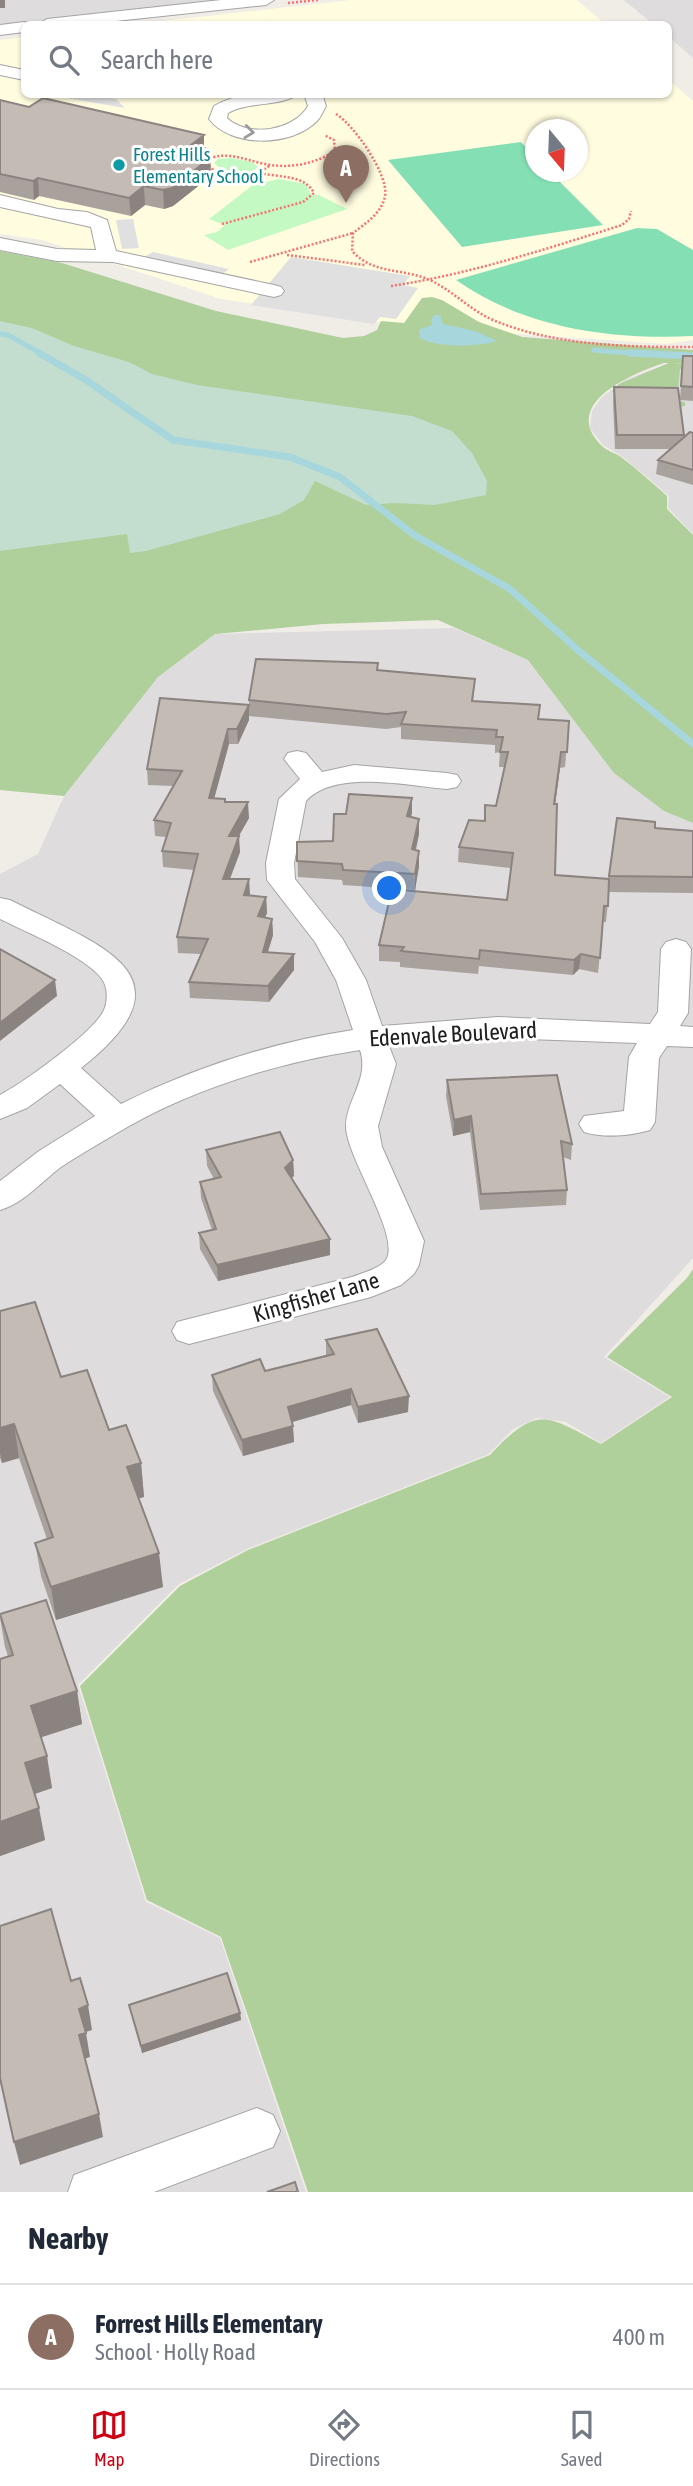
<!DOCTYPE html>
<html lang="en">
<head>
<meta charset="utf-8">
<style>
	body { margin:0; font-family:"Asap Condensed",sans-serif; background:#f6f6f7; color:#1f2937 }
	.compass { position:absolute; left:525px; top:119px; width:63px; height:63px; border-radius:50%; background:#fff; box-shadow:0 2px 5px #0004; rotate:161deg }
	.you { position:absolute; left:390px; top:889px; width:24px; height:24px; margin:-18px; border:5px solid #fff; border-radius:50%; background:#1a73e8; box-shadow:0 0 0 10px #1a73e833 }
	.badge { display:grid; place-items:center; width:46px; height:46px; border-radius:50%; background:#ce0112; color:#fff; font-size:23px; font-weight:700 }
	.pin { position:absolute; translate:-50% -58px; filter:drop-shadow(0 2px 4px #0008) }
	.pin::after { content:''; position:absolute; top:37px; width:24px; height:21px; background:inherit; clip-path:polygon(0 0,100% 0,50% 100%) }
	.list { margin:0; padding:0; list-style:none }
	h2 { display:flex; justify-content:space-between; align-items:center; height:91px; margin:0; padding:0 28px; font-size:30px }
	h2 small { font-size:23px; font-weight:400; color:#747a83 }
	.list li { display:grid; grid-template-columns:46px 1fr auto; gap:21px; align-items:center; box-sizing:border-box; height:105px; padding:0 28px; border-top:2px solid #e0e1e3 }
	.list b { display:block; font-size:26px; white-space:nowrap }
	.list p { margin:0; font-size:23px; white-space:nowrap; color:#747a83 }
	.list em { font-size:23px; font-style:normal; color:#747a83 }
	.icon { flex:none; width:38px; height:38px; fill:none; stroke:currentColor; stroke-width:2; stroke-linecap:round; stroke-linejoin:round }
	.map { position:relative; flex:none; width:693px; height:2192px; overflow:hidden }
	.search { position:absolute; background:#fff; box-shadow:0 2px 5px #0004; left:21px; right:21px; top:21px; height:77px; display:flex; align-items:center; gap:18px; box-sizing:border-box; padding:0 24px; border-radius:10px; color:#747a83; font-size:26px }
	.sheet { height:196px; background:#fff }
	nav { display:flex; justify-content:space-around; align-items:center; box-sizing:border-box; height:98px; border-top:2px solid #e0e1e3; background:#fff; font-size:19px; color:#747a83 }
	nav a { display:grid; justify-items:center; gap:4px }
	nav .on { color:#ce0112 }
	.map>svg:first-child { display:block }
</style>
</head>
<body>
<div class="map">
<svg width="693" height="2192" viewBox="0 0 693 2192">
	<rect width="100%" height="100%" fill="#f0ece6"/>
	<path fill="#dedcdd" d="M0,0H236L0,26Z
		M624,0H693V58L669,37L668,24H653Z
		M669,363L693,364V534L668,508L669,496L623,457L603,445L590,428L592,411L602,397L625,380Z
		M454,628L528,660L664,811L693,823V1258L604,1357L670,1397L601,1443L566,1422L537,1418L513,1429L489,1454L247,1549L179,1584L78,1685L146,1902L220,1938L306,2192H0V874L38,854L64,796L134,705L158,677L215,634Z"/>
	<path fill="#fffce0" fill-rule="evenodd" d="M350,0H577L605,24H135Z
		M24,37V94H668L669,80L693,101V340L666,344L404,326L221,299L42,240L0,234V40ZM536,130H578V172H536Z"/>
	<path fill="#afcf9b" d="M0,251L62,263L216,311L343,338L364,336L377,330L381,321L404,323L422,298L432,297L442,300L479,322L522,337L693,350V364L672,363L693,365V370L680,369L677,401L685,402V406L676,408L612,392L619,384L669,363H664C631,374 559,404 602,446C607,451 615,453 621,457C637,469 652,483 667,496V509L693,535V823L664,811L614,773L528,660L438,620L323,624L215,634L158,677L64,796L0,790Z
		M693,1269V2192H308L221,1937L147,1900L80,1686L180,1586L248,1550L490,1455C537,1405 545,1414 601,1444L672,1397L607,1357L687,1278Z"/>
	<path fill="#c3decf" d="M0,321L32,328L74,346L129,362L152,374L197,385L412,416L452,431L472,453L487,481L486,495L435,505L395,503L366,505L315,481L304,500L280,514L146,551L130,553L127,534L0,551Z"/>
	<path fill="#c4f9c4" d="M231,158L252,162L258,167C244,181 227,174 214,163L218,159Z
		M279,179L306,184L311,194L319,195L347,209L228,250L204,235L217,232L225,225L209,219L253,185Z"/>
	<path fill="#84dfb4" d="M521,142L535,157L536,172H550L603,225L462,247L388,160Z
		M637,228L657,229L693,250V336C611,340 524,328 456,280Z"/>
	<path fill="#e0e0e0" d="M49,95H93L116,99L125,108Z
		M133,219L139,248L122,249L116,220Z
		M153,252L229,269L221,275L144,257Z
		M291,257L410,276L403,285L418,288L396,319L380,317L374,324L251,305Z"/>
	<path fill="#a7d6dd" d="M435,315H440L443,324L475,331L497,341C479,347 436,348 420,338L419,330L432,325L431,319Z"/>
	<g fill="none" stroke-linecap="round" stroke-linejoin="round">
		<path stroke="#a7d6dd" stroke-width="5" d="M0,334L8,335L42,354
			M594,350L615,352
			M594,350L615,352
			M615,352L664,354
			M615,352L661,354"/>
		<path stroke="#a7d6dd" stroke-width="7" d="M39,353L86,380L173,440L290,457L340,477L414,535L510,589L579,651L693,744
			M630,353L693,356L632,353"/>
		<g stroke="#a4a4a4" stroke-width="2">
			<path id="minor" d="M221,0H274L266,5L88,24H39L47,19Z
				M24,22L31,24H24V32L0,35V25Z
				M0,65L24,70V80L0,75Z
				M297,94C283,107 248,101 228,113L227,118C248,138 294,131 308,106L304,94H322L326,106C323,111 321,117 317,121C292,147 231,148 209,119L214,106C240,91 267,94 297,94Z
				M0,195L58,209L87,212L107,220L116,251L274,285L281,287L284,291L281,295L274,297L113,262L57,261L0,250V238L57,249L96,250L91,227L0,207Z
				M297,751L306,753L322,772L354,765L447,773L457,775L461,781L457,787L447,789C408,786 335,769 306,801L294,863L295,879L342,938L366,980L382,1026L498,1017L650,1024L658,1012L661,949L666,942L676,939L686,942L691,949L688,1013L680,1026L693,1027V1047L667,1046L659,1058L655,1122L650,1130C630,1136 604,1138 584,1132L579,1124L584,1116L624,1111L629,1057L637,1043L498,1038L389,1046L396,1064L378,1126L382,1147L424,1241L419,1265L414,1274L401,1285L371,1297L189,1344L177,1340L172,1331L177,1322L352,1277C362,1273 379,1269 386,1260C401,1237 348,1160 346,1128C345,1101 370,1079 360,1050C275,1063 185,1091 112,1136C95,1146 77,1156 61,1167C41,1182 24,1203 0,1210V1181L39,1151L95,1116L60,1084L27,1108L0,1119V1095C23,1083 88,1036 101,1015C108,1006 109,989 102,979C85,956 26,932 0,919V898L10,900C96,944 201,974 81,1068L121,1104C193,1068 273,1042 353,1030L336,980L315,942L267,880L266,863L279,799L300,779L284,759L288,753Z
				M257,2108L273,2115L280,2131L273,2147L154,2192H68L74,2175Z"/>
		</g>
		<path stroke="#f9706e" stroke-width="2.5" stroke-dasharray="2 2" stroke-linecap="butt" d="M288,3L318,0
			M271,22L280,24
			M336,114C354,125 389,175 385,196C382,213 365,224 353,233L352,251C374,275 403,268 430,280C453,291 470,310 493,320C555,346 627,347 693,347
			M269,166C252,180 216,184 206,160C227,150 244,160 265,164C289,169 315,164 335,151L334,140L324,135
			M222,224L303,202L314,193C304,174 279,178 261,173
			M287,255L365,265
			M250,262L353,233
			M391,286C470,274 546,249 622,225L629,219L631,211"/>
		<use href="#minor" fill="#fff" fill-rule="evenodd"/>
	</g>
	<path fill="#a9a19c" d="M0,100L205,153L204,157L210,158L211,176L173,206L164,209L145,205L131,216L39,196L34,200L0,192Z
		M683,356H693V401L680,400L684,437L693,433V485L656,474L658,460L670,449H615L613,401L614,387L680,400Z
		M378,670L475,679L473,701L540,705L539,719L569,721L565,767L560,768L555,804V875L608,879L617,818L655,828L693,831V893L609,892L606,922H603L598,973L579,969L573,975L479,966L478,974L400,967V962L379,961V945L507,900L511,868L458,862L459,847L485,821L496,806L504,767H499L500,752L495,753V745L401,739V727L386,729L249,716V700Z
		M249,705V720L238,744H229L214,798L225,802L249,818L238,836L240,852L230,879L250,895L266,897L267,913L265,917L272,919L273,935L268,952L294,954V970L269,1002L190,998L189,982L201,954L178,953L177,937L194,870L163,867L162,851L166,837L155,836L154,820L174,786L148,785L147,769Z
		M412,798L411,817L419,819V834L416,850L419,866L415,890L343,885L342,880L298,877L297,842L333,841L346,814Z
		M447,1080L572,1144L571,1160L563,1157L567,1190L566,1205L480,1210L470,1132L453,1136L446,1096Z
		M206,1150L293,1160L294,1176L291,1178L330,1239V1255L218,1281L200,1249L199,1233L212,1230L201,1198L200,1182L214,1179L207,1166Z
		M0,1311L141,1463L144,1497L138,1498L163,1587L56,1620L41,1576L35,1543L47,1539L19,1458L2,1463L0,1458Z
		M326,1340L408,1412L358,1423L351,1405L292,1422L294,1442L243,1456L213,1391L212,1375L265,1371L326,1355Z
		M0,1618L77,1691L82,1724L41,1737L52,1788L35,1794L45,1840L0,1856V1659L8,1656L5,1647Z
		M129,2005L240,2013L241,2020L142,2053Z"/>
	<path fill="#8a837f" d="M0,0H5V8H0Z
		M204,135V163L210,158L211,176L173,206L164,209L163,190L191,145Z
		M38,178L39,196L34,200L33,181Z
		M144,186L145,205L131,216L129,198Z
		M249,705V720L238,744L237,729Z
		M228,729L229,744L210,814L209,798Z
		M561,752L560,768L553,820L554,804Z
		M412,798V813L407,832V816Z
		M248,802L249,818L230,852L229,836Z
		M419,819V834L412,865V849Z
		M239,836L240,852L224,894L223,879Z
		M419,851V866L415,890V874Z
		M249,879L250,894L245,910L244,895Z
		M266,897L267,913L259,931L258,916Z
		M272,919L273,935L263,967V952Z
		M294,954V970L269,1002L268,986Z
		M581,954L579,969L573,975L574,960Z
		M55,980L57,996L0,1041V1023Z
		M471,1116L470,1132L453,1136L454,1120Z
		M293,1160L294,1176L285,1184V1168Z
		M330,1239V1255L218,1281L217,1265Z
		M351,1389V1405L289,1423L288,1407Z
		M409,1396L408,1412L358,1423V1407Z
		M14,1424L19,1458L2,1463L0,1453V1428Z
		M293,1426L294,1442L243,1456L242,1440Z
		M141,1463L144,1497L130,1501L127,1467Z
		M159,1553L163,1587L56,1620L51,1587Z
		M77,1691L82,1724L36,1739L31,1706Z
		M47,1756L52,1788L31,1795L25,1763Z
		M39,1808L45,1840L0,1856V1822Z
		M88,2005L92,2030L83,2033L79,2009Z
		M240,2013L241,2020L142,2053L141,2046Z
		M86,2033L90,2057L84,2059L79,2035Z
		M99,2114L103,2137L20,2165L14,2142Z"/>
	<path fill="#c5bbb5" stroke="#8a837f" stroke-width="2" d="M43,98L204,135L191,145L204,148L195,155L210,158L172,188L163,190L144,186L129,198L38,178L33,181L0,174V100L29,107Z
		M683,356H693V387L681,386Z
		M614,387L678,388L684,435H617Z
		M690,432L693,433V470L658,460Z
		M256,659L378,663L377,670L475,679L472,701L540,705L538,719L569,721L567,752H561L554,804H557L555,875L609,879L608,906H604L600,958L581,954L574,960L480,950L479,959L401,951L404,947L379,945L392,889L507,900L513,853L459,847L469,820L485,821V805L496,806L508,752H500L503,737H496L497,730L401,724L406,712L386,714L249,700Z
		M160,698L249,705L237,729H228L209,798L225,799V802H248L229,836H239L223,879H249L244,895L266,897L258,916L272,919L263,952L294,954L268,986L189,982L208,939L177,937L198,854L162,851L171,823L154,820L182,771L147,769Z
		M349,794L412,798L407,816L419,819L412,849L419,851L415,874L343,870L342,864L297,861V842L333,841L334,814H346Z
		M617,818L655,822V828L693,831V877L609,876Z
		M0,949L55,980L0,1023Z
		M557,1075L572,1144L561,1141L567,1190L481,1194L471,1116L454,1120L447,1080Z
		M280,1132L293,1160L285,1168L330,1239L217,1265L199,1233L216,1229L200,1182L221,1177L206,1150Z
		M35,1302L61,1377L87,1370L109,1430L126,1425L141,1463L127,1467L159,1553L51,1587L35,1543L53,1537L14,1424L0,1428V1311Z
		M377,1329L409,1396L358,1407L351,1389L288,1407L293,1426L242,1440L212,1375L260,1359L265,1371L334,1354L326,1340Z
		M46,1600L77,1691L31,1706L47,1756L25,1763L39,1808L0,1822V1659L13,1655L0,1614Z
		M51,1909L71,1981L80,1978L88,2005L79,2009L86,2033L79,2035L99,2114L14,2142L0,2078V1926Z
		M227,1973L240,2013L141,2046L129,2005Z
		M295,2182L298,2192H267Z"/>
	<defs><path id="oneway-chevron" d="M-2-3.5L2.5 0L-2 3.5" fill="none" stroke-width="1.6" stroke-linecap="round" stroke-linejoin="round" transform="scale(1.75)"/></defs>
	<use stroke="#9b9b9b" href="#oneway-chevron" transform="translate(249 132) rotate(7)"/>
	<circle fill="#0f9aa8" stroke="#fff" stroke-width="2.5" cx="119" cy="165" r="7"/>
	<g text-anchor="middle" stroke-width="6" stroke-linejoin="round" paint-order="stroke">
		<g font-size="19" fill="#0d838f" stroke="#fff" text-anchor="start">
			<text x="133" y="161">Forest Hills<tspan x="133" dy="22">Elementary School</tspan></text>
		</g>
		<g font-size="23" fill="#202020" stroke="#fff">
			<text transform="translate(453 1034) rotate(-3)" y="8">Edenvale Boulevard</text>
			<text transform="translate(316 1297) rotate(-16)" y="8">Kingfisher Lane</text>
		</g>
	</g>
</svg>
<svg class="compass" viewBox="-18 -18 36 36"><path d="M0-13l5 13h-10z" fill="#e53935"/><path d="M0 13l5-13h-10z" fill="#747a83"/></svg>
<div class="you"></div>
<div class="pin badge" style="left:346px;top:203px;background:#8d6e63">A</div>
<div class="search"><svg class="icon" aria-label="search" viewBox="0 0 24 24"><circle cx="10" cy="10" r="6"/><path d="M15 15l6 6"/></svg>Search here</div>
</div>
<section class="sheet">
<h2>Nearby<small></small></h2>
<ul class="list">
<li><span class="badge" style="background:#8d6e63">A</span><div><b>Forrest Hills Elementary</b><p>School · Holly Road</p></div><em>400 m</em></li>
</ul>
</section>
<nav>
<a class="on"><svg class="icon" aria-label="map" viewBox="0 0 24 24"><path d="M3 6l6-2 6 2 6-2v14l-6 2-6-2-6 2zM9 4v14M15 6v14"/></svg>Map</a>
<a><svg class="icon" aria-label="directions" viewBox="0 0 24 24"><path d="M12 3l9 9-9 9-9-9zM9 14v-3h6M13 9l2 2-2 2"/></svg>Directions</a>
<a><svg class="icon" aria-label="saved" viewBox="0 0 24 24"><path d="M7 4h10v16l-5-4-5 4z"/></svg>Saved</a>
</nav>
</body>
</html>
